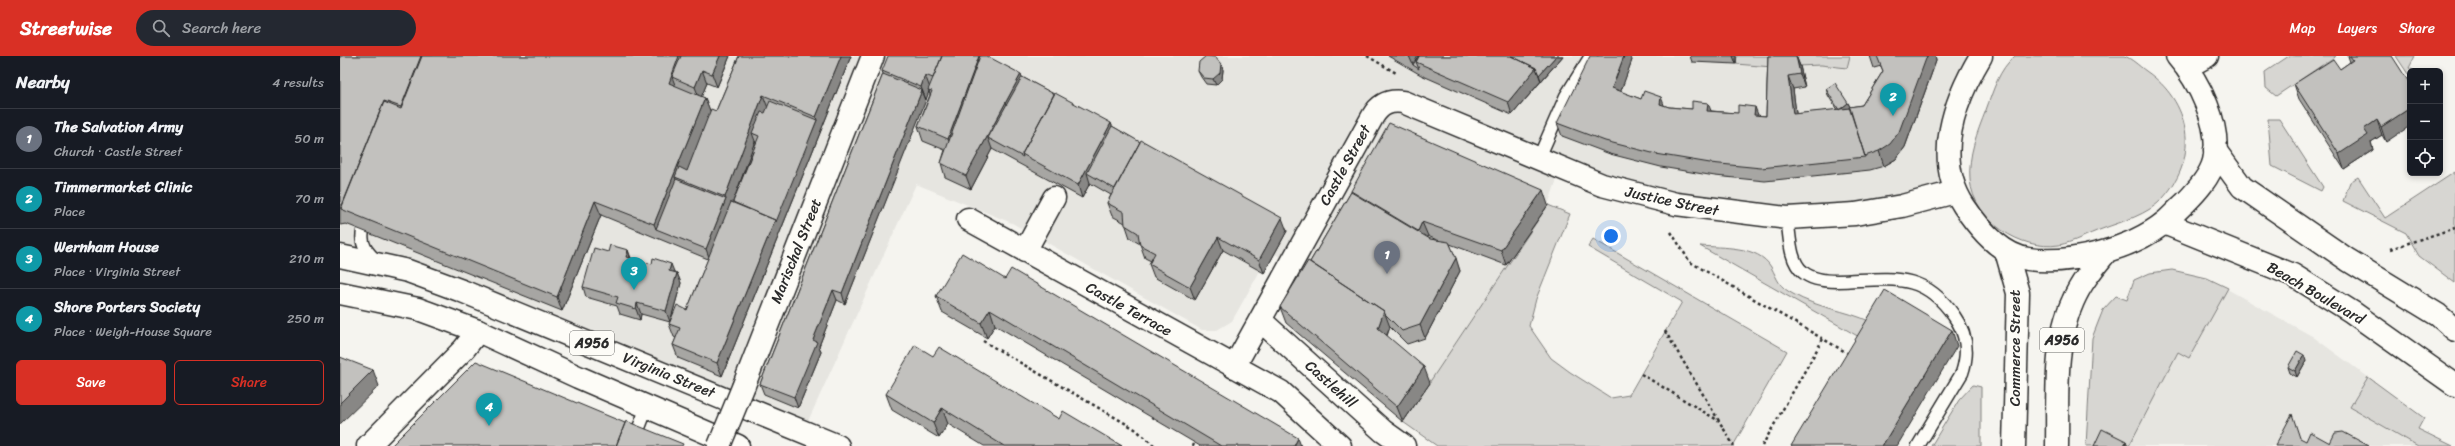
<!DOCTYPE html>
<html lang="en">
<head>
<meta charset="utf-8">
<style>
	body { margin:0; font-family:Sriracha,sans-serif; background:#242831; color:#f1f3f6 }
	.controls { position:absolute; right:12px; top:12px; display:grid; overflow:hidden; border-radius:6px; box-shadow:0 2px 6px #0003 }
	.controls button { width:36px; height:36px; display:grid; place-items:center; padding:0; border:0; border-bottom:1px solid #363941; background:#171b24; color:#f1f3f6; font:20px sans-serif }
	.you { position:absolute; left:1271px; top:180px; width:14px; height:14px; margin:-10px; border:3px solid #fff; border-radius:50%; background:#1a73e8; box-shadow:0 0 0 6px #1a73e833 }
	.badge { display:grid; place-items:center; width:26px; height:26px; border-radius:50%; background:#d93025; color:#fff; font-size:13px; font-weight:700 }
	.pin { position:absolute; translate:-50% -33px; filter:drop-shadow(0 1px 2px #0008) }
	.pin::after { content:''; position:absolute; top:21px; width:14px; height:12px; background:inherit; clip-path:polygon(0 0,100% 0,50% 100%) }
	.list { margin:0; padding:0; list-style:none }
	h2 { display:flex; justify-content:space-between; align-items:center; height:52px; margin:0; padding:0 16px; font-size:17px }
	h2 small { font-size:13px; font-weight:400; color:#9ea1a6 }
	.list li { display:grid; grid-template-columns:26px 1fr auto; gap:12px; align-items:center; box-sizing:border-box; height:60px; padding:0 16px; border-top:1px solid #363941 }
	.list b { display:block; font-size:15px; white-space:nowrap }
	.list p { margin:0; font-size:13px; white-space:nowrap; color:#9ea1a6 }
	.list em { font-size:13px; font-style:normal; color:#9ea1a6 }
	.actions { display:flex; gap:8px; padding:12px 16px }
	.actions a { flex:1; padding:9px 0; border:1px solid #d93025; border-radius:6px; text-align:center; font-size:14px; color:#d93025 }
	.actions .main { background:#d93025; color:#fff }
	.icon { flex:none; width:22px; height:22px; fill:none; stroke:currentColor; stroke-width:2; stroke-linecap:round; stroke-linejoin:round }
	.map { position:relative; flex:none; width:2115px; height:390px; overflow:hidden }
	header { display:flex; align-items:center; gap:24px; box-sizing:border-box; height:56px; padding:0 20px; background:#d93025; color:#fff }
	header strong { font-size:19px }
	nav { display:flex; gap:22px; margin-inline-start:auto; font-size:14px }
	.search { width:280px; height:36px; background:#242831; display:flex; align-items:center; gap:10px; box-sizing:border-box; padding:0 14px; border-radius:22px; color:#9ea1a6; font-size:15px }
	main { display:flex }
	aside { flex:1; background:#171b24 }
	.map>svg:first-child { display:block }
</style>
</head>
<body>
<header>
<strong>Streetwise</strong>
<div class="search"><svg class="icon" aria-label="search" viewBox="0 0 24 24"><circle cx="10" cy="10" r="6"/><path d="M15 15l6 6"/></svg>Search here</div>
<nav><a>Map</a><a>Layers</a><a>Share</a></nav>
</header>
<main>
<aside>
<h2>Nearby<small>4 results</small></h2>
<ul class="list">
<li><span class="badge" style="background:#6b7280">1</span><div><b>The Salvation Army</b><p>Church · Castle Street</p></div><em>50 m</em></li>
<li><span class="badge" style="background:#0f9aa8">2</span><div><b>Timmermarket Clinic</b><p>Place</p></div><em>70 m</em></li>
<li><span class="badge" style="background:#0f9aa8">3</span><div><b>Wernham House</b><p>Place · Virginia Street</p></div><em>210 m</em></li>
<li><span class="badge" style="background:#0f9aa8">4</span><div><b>Shore Porters Society</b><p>Place · Weigh-House Square</p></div><em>250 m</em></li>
</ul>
<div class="actions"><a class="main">Save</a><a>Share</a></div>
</aside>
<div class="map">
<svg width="2115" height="390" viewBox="0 0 2115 390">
	<rect width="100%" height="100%" fill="#f5f4ef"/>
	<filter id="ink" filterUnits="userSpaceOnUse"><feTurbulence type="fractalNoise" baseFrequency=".025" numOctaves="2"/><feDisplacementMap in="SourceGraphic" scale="8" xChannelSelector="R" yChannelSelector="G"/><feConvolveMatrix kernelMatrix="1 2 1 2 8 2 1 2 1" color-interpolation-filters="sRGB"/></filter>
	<g filter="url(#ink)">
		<path fill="#e6e5e0" d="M0,0H1627L1629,20L1621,42L1615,136L1447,162L1221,112L1208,149L1090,327L1043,288L1050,271L935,198L924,217L920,215L892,265L877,274H862L672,167L576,128L464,374L0,200Z
			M1832,214L1867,222L1972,280L2084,362L2078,373L2113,390H1746L1752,282L1758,264L1768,247L1776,240L1787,244L1794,224L1810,217Z"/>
		<path fill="#d7d6d2" stroke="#81807e" d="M1397,0H1510L1507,12L1481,9L1432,11L1396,8Z
			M1675,0C1703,0 1730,0 1758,0C1765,0 1777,0 1784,0C1791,2 1799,10 1806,15C1850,45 1861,100 1823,142C1808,159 1783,165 1762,173C1748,178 1734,186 1719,189C1681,195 1634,165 1630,124C1628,99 1637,77 1646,54C1653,35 1659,13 1675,0Z
			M1949,0H1996L1936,40L1926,32L1925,16Z
			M2056,0H2075L2069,12L2075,15H2070V21Z
			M1928,63H1939L1983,131L1981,135L1932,110Z
			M2115,116V227L2079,200L2066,177L2003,145L2010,126L2018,121L2045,162Z
			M1208,149L1230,158L1196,243L1189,270L1211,302L1230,316L1271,342L1289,339L1342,246L1248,191L1253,183L1447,295L1393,390H1097L1063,366Z
			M1360,190C1382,192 1418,189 1431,211C1438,224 1438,230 1453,238C1477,252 1506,254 1531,266L1521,282Z
			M1832,214L1867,222L1888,232L1849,302L1838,296L1789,390H1746L1752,282L1763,254L1776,240L1787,244L1794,224L1810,217Z
			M2028,321L2084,362L2078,373L2113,390H2078L2010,351Z
			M1633,329L1641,331V390H1591L1619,344Z"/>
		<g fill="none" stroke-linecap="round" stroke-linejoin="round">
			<g stroke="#2b2b2b" stroke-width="15">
				<path id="lane" d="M1198,104L1226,40L1251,0
					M1447,162C1450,179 1449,205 1463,216C1472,224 1485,225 1497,225C1547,224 1582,213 1614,260C1627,278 1629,296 1622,317L1578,390
					M23,175C20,189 27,196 37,206
					M295,382L307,351"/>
			</g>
			<g stroke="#2b2b2b" stroke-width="25">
				<path id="street" d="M628,163L941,336L1000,390
					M685,195L714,142
					M920,264L1043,375L1064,390
					M894,311L1033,60C1040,48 1050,44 1063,46L1262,129L1336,148L1447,162L1515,158L1562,150L1615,136
					M28,390L124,293L138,275"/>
			</g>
			<g stroke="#2b2b2b" stroke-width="25">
				<path id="secondary" d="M1847,11L1867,0
					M1875,94L1902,131L2008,204L2098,259L2115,274
					M1824,167L1953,219L2012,256L2115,329
					M404,329L533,0"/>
			</g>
			<g stroke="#2b2b2b" stroke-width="25">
				<path id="primary" d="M1641,0C1614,45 1593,103 1624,150C1638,171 1661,199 1688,203C1730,209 1792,193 1825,166C1832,160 1838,153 1845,147C1856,136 1870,121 1874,105C1882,71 1859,25 1837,0
					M1666,195L1678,237L1674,390
					M0,200L68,215L122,235L498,390
					M0,237L78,253L138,275L238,321L398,390
					M1717,390C1718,345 1713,287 1733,245C1741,226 1754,211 1767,195"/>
			</g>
			<path stroke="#2b2b2b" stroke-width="2.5" stroke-dasharray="3 3" stroke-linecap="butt" d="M1027,0L1058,18
				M1331,176L1350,206L1509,298
				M2050,193L2115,172
				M1325,275L1394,390
				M643,285L795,373L815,390
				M1301,318L1379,365
				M853,390L854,388
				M1422,390L1483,283"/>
			<use href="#lane" stroke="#fdfcf7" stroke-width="12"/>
			<use href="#street" stroke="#fdfcf7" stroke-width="22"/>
			<use href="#secondary" stroke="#fdfcf7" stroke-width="22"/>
			<use href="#primary" stroke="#fdfcf7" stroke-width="22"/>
			<g stroke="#2b2b2b" stroke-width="25" stroke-linecap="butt">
				<path id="secondary-bridge" d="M379,390L404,329"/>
			</g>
			<use href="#secondary-bridge" stroke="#fdfcf7" stroke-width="22"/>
		</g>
		<path fill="#a7a6a3" stroke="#2b2b2b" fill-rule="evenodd" d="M0,0H390L377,31L367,27L361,41L365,42L370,55H376L399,0H511L382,320L338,302L333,289L336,282L334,281L329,268L347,254L368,203L261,159L222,255L6,168L0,169ZM415,85L416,87L393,146Z
			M1048,0H1223L1172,59L1081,19Z
			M1350,0H1396V8L1352,6Z
			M1428,0H1456L1460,10L1465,31L1453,33L1456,58L1497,54L1488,39L1486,33L1508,47L1510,51L1522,49L1543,15L1541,10L1534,12L1530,0H1595L1596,5L1565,91L1556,103L1544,110L1530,114L1425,125L1375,120L1321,111L1270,98L1222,80L1217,67L1292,4L1280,36L1301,43L1329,51L1426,60Z
			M2008,0H2052L2046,86L2042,79L2031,86L2033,94L2004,113L1959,43L1954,28L2000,13L2010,6Z
			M881,8L883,14L882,23L876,29L866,28L861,21L858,15Z
			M542,15L682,21L772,70L947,175L924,217L883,194L855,244L814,221L809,208L811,205L805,202L800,188L790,182L785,167L772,160L767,147L771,139L750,127L742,142L652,93L631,133L605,121L601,107L605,94L583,85L578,70L590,39L589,35L505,248L497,244L479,290L481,296L458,352L424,338L420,328L543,18Z
			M1011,135L1208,149L1166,209L1110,188L1120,215L1085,282L1067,288L1050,271L1047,280L1090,327L1063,366L946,267L940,251L970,206L1011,136ZM1088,180L1099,185L1090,183L1087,181Z
			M288,194L291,202L337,217L341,227L330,266L301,258L300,264L280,258L277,250L246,241L243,231L268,196Z
			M665,223L961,390H860L655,269L647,282L602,256L596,240Z
			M593,300L719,363L782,390H644L608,368L599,382L552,354L546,338Z
			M1966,305L1957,321L1950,317L1948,311Z"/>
		<path fill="#888785" stroke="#2b2b2b" d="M81,0H93L66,67L61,51Z
			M336,0H346L332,21L337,34L329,27Z
			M380,0H390L377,31L372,18Z
			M501,0H511L382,320L377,307L435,164L477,64L476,61Z
			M639,0H642L614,97L608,83Z
			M1069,0H1083L1073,9Z
			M1216,0H1223L1201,25L1199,19Z
			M1284,0H1290L1292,4L1277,46L1272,32Z
			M1393,0H1396V8Z
			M1456,0L1460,10L1465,31L1460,18Z
			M1587,0H1595L1596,5L1565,91L1556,103L1544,110L1539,95Z
			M881,8L883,14L882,23L876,29L873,23Z
			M1196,12L1201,25L1172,59L1168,46Z
			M362,14L367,27L360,44L355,31Z
			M681,18L685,31L648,82L652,93L631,133L626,120Z
			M585,19L590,32L588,34L589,35L586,44L581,31Z
			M1448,20L1453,33L1458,72L1453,58Z
			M582,34L586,44L505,248L502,237Z
			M423,39L428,52L418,79L412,77L415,85L390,154L370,204L366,193L386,143L385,141Z
			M1321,41L1326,54L1320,48Z
			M365,42L371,57L344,124L335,121L340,133L316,173L314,168Z
			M44,45L50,60L1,153V152Z
			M1368,47L1373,60L1367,55Z
			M1508,47L1511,53L1499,54Z
			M1415,51L1420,64L1414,59Z
			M2070,52V70L2046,86L2041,71Z
			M2037,64L2042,79L2031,86L2033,94L2004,113L1999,98L2024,73Z
			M771,67L776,81L747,117L750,127L742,142L738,129Z
			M1203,134L1208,149L1166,209L1161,194Z
			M255,145L261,159L222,255L217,241Z
			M942,162L947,175L924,217L919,204Z
			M1082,166L1088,180L1083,190L1078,175Z
			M878,181L883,194L855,244L850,231Z
			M288,194L291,205L286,201Z
			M1116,202L1120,215L1085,282L1080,269Z
			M331,208L335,218L329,215Z
			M337,217L341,227L330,266L326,255Z
			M493,234L497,244L479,290L481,296L458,352L454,341L473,284Z
			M297,247L301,258L300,264L296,253Z
			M650,253L655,269L647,282L641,267Z
			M1044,255L1050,271L1043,288L1038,272Z
			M1612,274L1617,290L1557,390H1542Z
			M1964,299L1966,305L1957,321L1955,315Z
			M1084,311L1090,327L1063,366L1057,351Z
			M33,314L39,330L0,368V347Z
			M602,352L608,368L599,382L593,367Z
			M958,382L961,390H954Z
			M1786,385L1788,390H1784Z"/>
		<path fill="#c2c1be" stroke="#2b2b2b" d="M0,0H81L61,51L44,45L1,152H0Z
			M82,0H339L329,27L365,42L314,168L255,145L217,241L1,153L44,46L61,53Z
			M341,0H380L372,18L362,14L355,31L332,21Z
			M399,0H501L476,61L423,39L385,141L335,121L339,111L347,115L371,53L376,55Z
			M548,0H602L593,22L585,19L581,31L542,15Z
			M602,0H639L608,83L578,70L592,35L588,34Z
			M640,0H647L681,18L626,120L601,107Z
			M866,0L875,1L881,8L880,17L873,23L864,22L858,15L859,6Z
			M1078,0H1079L1076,6L1079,13L1073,9Z
			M1079,0H1171L1196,12L1168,46L1076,6Z
			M1171,0H1216L1199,19L1196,12Z
			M1250,0H1284L1272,32L1301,43L1304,35L1321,41L1320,48L1329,51L1352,53V45L1368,47L1367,55L1398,57V49L1415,51L1414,59L1426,60L1428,0H1456L1460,18L1448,20L1453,58L1510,52L1525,101L1421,112L1370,107L1316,98L1265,85L1217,67Z
			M1537,0H1587L1559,76L1550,88L1539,95L1525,100L1509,51L1522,49L1543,15Z
			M2010,0H2052L2070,28V52L2041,71L2037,64L2024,73L2028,79L1999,98L1954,28L1993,3L2000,13L2013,4Z
			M543,18L582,34L502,237L493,234L473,284L477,286L454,341L420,328Z
			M682,21L714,38L682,98L683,101L648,82Z
			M1495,27L1508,47L1499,54L1486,33Z
			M715,37L771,67L738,129L682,98Z
			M430,45L477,64L436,166L435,164L393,146L419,80L412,77L421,56L425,57Z
			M1049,67L1203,134L1161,194L1082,166L1078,175L1011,135Z
			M772,70L800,86L775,133L747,117Z
			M801,84L942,162L919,204L878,181L850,231L809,208L815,197L800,189L798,177L785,169L784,156L767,147Z
			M336,123L386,143L366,193L316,173Z
			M1011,136L1090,183L1109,186L1116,202L1080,269L1062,275L1045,258L1044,255L970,206Z
			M391,146L435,164L377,307L333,289L340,272L329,268L337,249L347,254Z
			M270,189L288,194L286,201L312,208L313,202L331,208L329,215L337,217L326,255L297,247L296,253L276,247L278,241L243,231L254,192L268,196Z
			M622,197L665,223L671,213L958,382L954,390H881L650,253L641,267L596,240Z
			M968,205L1044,255L1038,272L1084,311L1057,351L940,251Z
			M1545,234L1612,274L1542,390H1451Z
			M575,289L593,300L599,291L719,363L723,355L782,390H664L602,352L593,367L546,338Z
			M1957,295L1964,299L1955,315L1948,311Z
			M0,301L33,314L0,347Z
			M136,305L285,367L276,390H51Z
			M1952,358L1960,382L1966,385L1970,376L1990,387L1995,377L2003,376L2029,390H1935Z
			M286,365L343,388L342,390H276Z
			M1762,373L1786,385L1784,390H1754Z"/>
	</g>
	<g text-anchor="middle" stroke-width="4" stroke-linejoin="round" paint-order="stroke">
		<g fill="#fdfcf7" stroke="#6a6a68" stroke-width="1">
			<rect x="1700" y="272" width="44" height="24" rx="3"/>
			<rect x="230" y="275" width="44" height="24" rx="3"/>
		</g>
		<g font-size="14" font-weight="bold" fill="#2b2b2b">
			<text x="1722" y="289">A956</text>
			<text x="252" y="292">A956</text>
		</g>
		<g font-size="15" fill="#2b2b2b" stroke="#fdfcf7">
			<text transform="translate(1005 109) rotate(-61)" y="5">Castle Street</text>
			<text transform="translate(1332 145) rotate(12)" y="5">Justice Street</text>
			<text transform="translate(456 195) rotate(-68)" y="5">Marischal Street</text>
			<text transform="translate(1976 237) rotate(30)" y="5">Beach Boulevard</text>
			<text transform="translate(789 253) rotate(29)" y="5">Castle Terrace</text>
			<text transform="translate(1675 292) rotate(-90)" y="5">Commerce Street</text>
			<text transform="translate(329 319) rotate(22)" y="5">Virginia Street</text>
			<text transform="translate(991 328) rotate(42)" y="5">Castlehill</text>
		</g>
	</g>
</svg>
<div class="controls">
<button>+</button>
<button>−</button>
<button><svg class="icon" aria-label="locate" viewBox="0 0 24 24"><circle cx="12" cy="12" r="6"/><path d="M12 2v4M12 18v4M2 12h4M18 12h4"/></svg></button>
</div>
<div class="you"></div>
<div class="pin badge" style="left:1047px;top:218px;background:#6b7280">1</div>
<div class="pin badge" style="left:1553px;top:60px;background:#0f9aa8">2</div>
<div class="pin badge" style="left:294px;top:234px;background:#0f9aa8">3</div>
<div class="pin badge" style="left:149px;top:370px;background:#0f9aa8">4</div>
</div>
</main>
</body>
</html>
